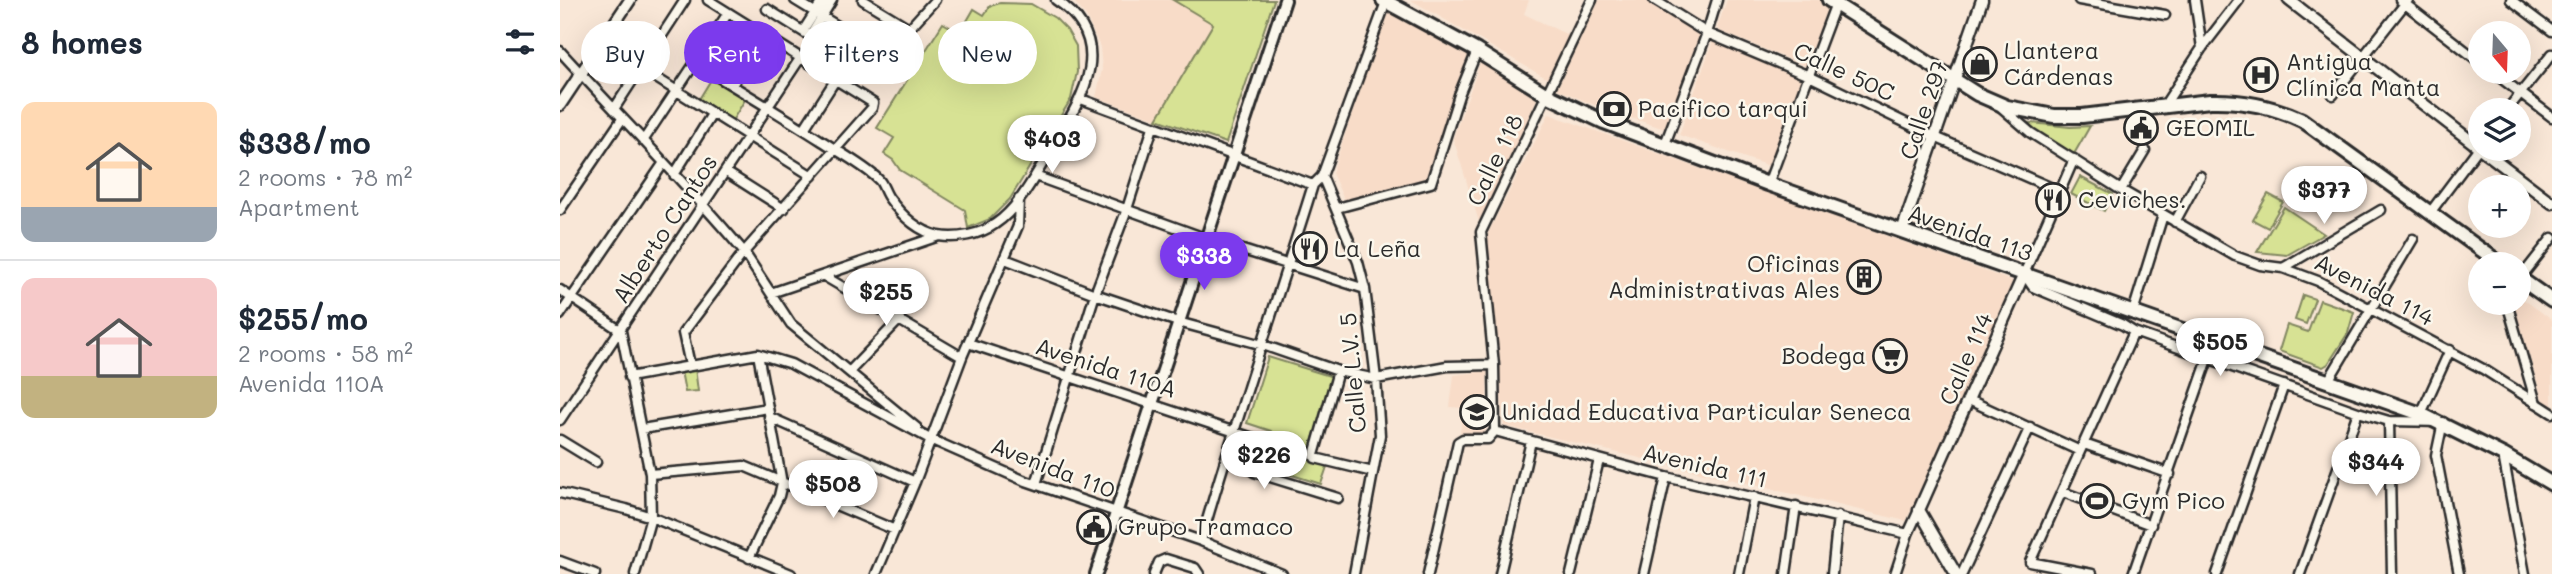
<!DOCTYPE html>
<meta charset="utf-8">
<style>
body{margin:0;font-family:Mali,sans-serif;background:#f2f2f3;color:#1f2937;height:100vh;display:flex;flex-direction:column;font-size:26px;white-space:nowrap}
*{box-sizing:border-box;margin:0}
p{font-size:23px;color:#747a83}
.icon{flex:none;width:38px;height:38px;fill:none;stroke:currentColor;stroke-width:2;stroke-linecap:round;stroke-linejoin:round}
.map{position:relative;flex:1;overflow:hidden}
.details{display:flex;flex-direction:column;background:#fff;width:560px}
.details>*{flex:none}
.guide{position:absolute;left:21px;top:21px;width:665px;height:63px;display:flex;gap:14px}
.needle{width:46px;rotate:161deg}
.buttons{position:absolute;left:1908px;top:21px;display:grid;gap:14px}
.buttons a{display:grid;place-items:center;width:63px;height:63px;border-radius:50%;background:#fff;box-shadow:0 7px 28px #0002;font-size:35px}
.price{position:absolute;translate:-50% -60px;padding:0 16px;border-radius:24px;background:#fff;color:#222;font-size:23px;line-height:46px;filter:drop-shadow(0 2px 4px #0008)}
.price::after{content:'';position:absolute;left:50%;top:42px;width:21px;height:16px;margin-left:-10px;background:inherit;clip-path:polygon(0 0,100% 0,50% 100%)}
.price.selected{background:#7c3aed;color:#fff}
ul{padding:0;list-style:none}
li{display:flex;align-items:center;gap:21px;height:175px;padding:0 21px}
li+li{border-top:2px solid #e0e1e3}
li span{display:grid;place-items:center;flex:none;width:196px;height:140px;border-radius:14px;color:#555}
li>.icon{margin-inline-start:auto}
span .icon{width:84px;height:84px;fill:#fffc;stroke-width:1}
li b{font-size:30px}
h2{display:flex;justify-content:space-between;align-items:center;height:84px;padding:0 21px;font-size:30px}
.chip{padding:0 24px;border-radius:32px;background:#fff;box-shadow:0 7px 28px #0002;font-size:24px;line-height:63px}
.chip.selected{background:#7c3aed;color:#fff}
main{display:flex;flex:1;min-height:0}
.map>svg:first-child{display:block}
</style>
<main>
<section class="details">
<h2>8 homes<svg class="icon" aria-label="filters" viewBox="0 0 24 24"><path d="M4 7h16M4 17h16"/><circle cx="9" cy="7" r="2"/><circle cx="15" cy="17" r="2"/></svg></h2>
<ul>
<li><span style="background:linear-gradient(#ffd9b3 75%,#9aa5b1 0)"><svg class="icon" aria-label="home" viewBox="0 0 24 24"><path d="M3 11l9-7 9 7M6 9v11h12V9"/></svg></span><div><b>$338/mo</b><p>2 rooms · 78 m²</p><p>Apartment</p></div></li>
<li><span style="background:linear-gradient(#f6c9c9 70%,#c2b280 0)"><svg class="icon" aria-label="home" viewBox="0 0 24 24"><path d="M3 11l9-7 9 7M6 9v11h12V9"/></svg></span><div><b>$255/mo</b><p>2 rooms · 58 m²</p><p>Avenida 110A</p></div></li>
</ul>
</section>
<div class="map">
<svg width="1992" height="574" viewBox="0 0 1992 574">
<rect width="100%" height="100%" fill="#f9e7d7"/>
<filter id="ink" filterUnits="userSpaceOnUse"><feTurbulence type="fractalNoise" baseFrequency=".0143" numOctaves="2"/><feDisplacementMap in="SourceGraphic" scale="14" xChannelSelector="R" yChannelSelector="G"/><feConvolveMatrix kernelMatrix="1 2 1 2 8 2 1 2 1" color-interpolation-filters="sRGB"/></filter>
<g filter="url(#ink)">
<!-- built -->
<path fill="#f8dcc8" d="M513 0H613L653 23 597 119 536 97 542 69 540 47 527 18Z
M851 0H969L964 14 1010 36 993 82Z
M1039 0H1089L1142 35 1108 130 1041 108 997 89Z
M1167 0H1261L1270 4 1248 67 1160 31 1157 28Z
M828 7 911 53 893 93 869 177 785 202 772 173Z
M1153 41 1244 79 1212 167 1119 135Z
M922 58 979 94 920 225 893 138Z
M989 114 1455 282 1403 402 1346 521 944 426 926 237Z
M1959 296 1992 320V407L1983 401 1955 309Z
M927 371V411L924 435 900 432 903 408 890 407 894 375Z"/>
<!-- green -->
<path fill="#d7e294" stroke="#818660" stroke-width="2" d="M613 0H714L666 143 597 119 653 24Z
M440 3 471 4 495 18 507 30 516 46 517 72 511 99 450 199 430 219 408 228 405 210 340 170 333 160 324 154 334 138 317 128 383 23 400 33 414 9 424 15 430 6Z
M152 78 186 98 172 121 138 101Z
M1461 122 1510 127 1530 126 1514 154Z
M1520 177 1553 194 1544 211 1511 194Z
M1708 194 1723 202 1708 228 1693 220Z
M1724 207 1764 234 1727 255 1697 252Z
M1743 295 1755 299 1746 324 1735 320Z
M1760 300 1794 312 1788 333 1768 364 1763 367 1719 351 1727 325 1748 332Z
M708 357 773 377 747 457 768 464 761 484 700 465 711 431 687 423Z
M135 368 138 391 125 392 121 371Z"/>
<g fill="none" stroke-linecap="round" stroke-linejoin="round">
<!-- minor casing -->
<g stroke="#2b2b2b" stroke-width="13">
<path id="minor" d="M148 0 313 103 312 108 184 252 231 324 357 428
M235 0 325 55
M303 0 349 28
M1094 0 1147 33 1249 76 1375 137 1499 191
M1519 0 1605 15
M1635 0 1642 48
M1840 0 1920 62
M1951 0 1992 31
M207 9 309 73 375 0
M243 31 263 0
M250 36 272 0
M0 51C61 118 126 183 184 252L123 333 130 365
M135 63C178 89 220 114 262 141 279 152 305 166 319 180 323 184 325 193 329 198 341 215 358 231 379 236 396 239 420 235 435 224 459 208 474 177 489 153 518 104 562 44 496 0
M82 69 252 176
M1933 72 1992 117
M172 85 204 35
M1773 95 1848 0
M521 99 753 185
M1604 106 1642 48 1679 0
M1441 107 1471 133 1561 190 1675 256 1700 265 1723 268 1758 281 1923 369 1992 413
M54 109 125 0
M1947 110 1992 54
M244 129 276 79
M83 141 168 13
M1105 144 1147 33 1157 0
M1514 159 1464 274 1473 287 1563 325 1574 332 1798 412 1829 421 1883 422 1876 455 1899 574
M166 172 224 209
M114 175 152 114
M475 176 645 238 805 289
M762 176 798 262 805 289 816 379 820 435 794 574
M1208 184 1276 3
M1561 190 1585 150
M777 208 871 183 899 95 917 51
M0 210 62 119
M1869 214 1920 146
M1615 222 1640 176
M445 259 535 294 618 322 703 345 778 371 816 379 887 366 934 365
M1723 268 1821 210
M264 276 402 357
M1958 281 1992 238
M0 290 61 331 90 474 91 517 75 574
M211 293 379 236
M1947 303 1976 403
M1573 312 1603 215
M0 315 103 164
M408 343 693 438 699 446 693 469 694 472 778 498
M290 371 340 319
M778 371 754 455 755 458 813 472
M69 377 198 354 231 364 370 439 463 480 641 541 722 574
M1768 381 1853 239
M1409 400 1520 451
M209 417 355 482
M1859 418 1890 350
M0 420 241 57
M1829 421 1832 574
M82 429 208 408
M935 431 934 365 921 232 1032 0
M935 431 1106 477 1348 534
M0 440 36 462
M1524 444 1610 474
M1943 455 1965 574
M90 474 184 466 335 530
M476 484 535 294 567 209 593 127
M1503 492 1591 525
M0 493 66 509 91 517 231 574
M641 541C675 421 716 304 753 185L762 176 826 2
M189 558 219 496 222 483 198 354
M0 561 35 574
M316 574 355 482 402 357 458 226 459 199
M594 574 599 562 606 559 635 568 639 574
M868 574 898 442 903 439H928L935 431
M940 574 971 441
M1011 574 1039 460
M1084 574 1106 477
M1179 574 1194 497
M1226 574 1236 506
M1272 574 1278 516
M1335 574 1348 534 1359 510
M1402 574 1470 427
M1532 574 1470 562 1574 332
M1573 574 1648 359
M1657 574 1724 385
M1740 574 1798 412"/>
</g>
<!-- tertiary casing -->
<g stroke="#2b2b2b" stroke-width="15">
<path id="tertiary" d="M1729 0 1920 148
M0 105 70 0
M1921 149 1992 203
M1342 231 1422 0
M1396 574 1359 510 1464 274"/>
</g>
<!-- secondary casing -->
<g stroke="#2b2b2b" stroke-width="16">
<path id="secondary" d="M536 574 725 0"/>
</g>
<!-- primary casing -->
<g stroke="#2b2b2b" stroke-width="18">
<path id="primary" d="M823 0 917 51 987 95 1044 122 1208 184 1861 414 1943 455 1992 484
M1269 0 1417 94 1447 107 1494 116H1522L1650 101C1683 100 1712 106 1742 120L1941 264
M1958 277 1992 301"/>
</g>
<!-- minor -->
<use href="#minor" stroke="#fbf7ec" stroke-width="8"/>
<!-- tertiary -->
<use href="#tertiary" stroke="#fbf7ec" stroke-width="10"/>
<!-- secondary -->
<use href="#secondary" stroke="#fbf7ec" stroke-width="10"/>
<!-- primary -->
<use href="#primary" stroke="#fbf7ec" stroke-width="12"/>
</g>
</g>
<!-- icons -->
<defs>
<g id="shop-ring" transform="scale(1.75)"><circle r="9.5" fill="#fbf7ec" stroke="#2b2b2b" stroke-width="1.5"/><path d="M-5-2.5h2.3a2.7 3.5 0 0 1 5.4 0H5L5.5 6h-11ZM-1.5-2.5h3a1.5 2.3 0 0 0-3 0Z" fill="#2b2b2b"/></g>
<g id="hospital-ring" transform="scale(1.75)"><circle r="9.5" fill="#fbf7ec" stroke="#2b2b2b" stroke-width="1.5"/><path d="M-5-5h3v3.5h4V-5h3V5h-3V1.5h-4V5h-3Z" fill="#2b2b2b"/></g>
<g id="bank-ring" transform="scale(1.75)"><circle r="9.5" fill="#fbf7ec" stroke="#2b2b2b" stroke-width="1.5"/><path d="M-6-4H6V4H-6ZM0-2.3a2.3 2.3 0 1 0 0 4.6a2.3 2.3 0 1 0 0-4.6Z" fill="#2b2b2b"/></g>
<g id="civic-ring" transform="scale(1.75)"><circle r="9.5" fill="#fbf7ec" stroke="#2b2b2b" stroke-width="1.5"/><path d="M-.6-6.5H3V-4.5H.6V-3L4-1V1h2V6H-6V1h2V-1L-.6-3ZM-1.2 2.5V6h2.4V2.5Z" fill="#2b2b2b"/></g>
<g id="restaurant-ring" transform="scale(1.75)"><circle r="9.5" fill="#fbf7ec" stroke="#2b2b2b" stroke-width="1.5"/><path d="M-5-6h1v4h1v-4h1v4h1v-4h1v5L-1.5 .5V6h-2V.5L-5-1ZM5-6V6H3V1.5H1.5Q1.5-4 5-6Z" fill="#2b2b2b"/></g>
<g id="building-ring" transform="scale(1.75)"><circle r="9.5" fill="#fbf7ec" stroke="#2b2b2b" stroke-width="1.5"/><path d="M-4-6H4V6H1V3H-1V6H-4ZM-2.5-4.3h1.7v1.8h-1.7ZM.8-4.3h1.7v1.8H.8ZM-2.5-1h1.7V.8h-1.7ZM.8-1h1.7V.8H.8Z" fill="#2b2b2b"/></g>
<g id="supermarket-ring" transform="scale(1.75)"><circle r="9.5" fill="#fbf7ec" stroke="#2b2b2b" stroke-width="1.5"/><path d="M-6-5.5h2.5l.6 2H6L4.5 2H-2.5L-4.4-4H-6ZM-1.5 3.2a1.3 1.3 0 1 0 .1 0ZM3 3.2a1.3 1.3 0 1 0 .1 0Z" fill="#2b2b2b"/></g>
<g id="school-ring" transform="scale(1.75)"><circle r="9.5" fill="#fbf7ec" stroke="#2b2b2b" stroke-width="1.5"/><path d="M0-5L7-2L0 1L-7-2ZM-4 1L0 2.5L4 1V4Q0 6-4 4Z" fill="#2b2b2b"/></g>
<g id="stadium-ring" transform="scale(1.75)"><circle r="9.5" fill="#fbf7ec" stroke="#2b2b2b" stroke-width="1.5"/><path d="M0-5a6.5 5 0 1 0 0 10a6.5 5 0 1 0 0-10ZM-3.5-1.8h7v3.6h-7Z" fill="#2b2b2b"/></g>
</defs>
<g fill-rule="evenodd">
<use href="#shop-ring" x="1420" y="64"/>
<use href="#hospital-ring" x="1701" y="75"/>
<use href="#bank-ring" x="1054" y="109"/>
<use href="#civic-ring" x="1581" y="128"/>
<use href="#restaurant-ring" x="1493" y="200"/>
<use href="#restaurant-ring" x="750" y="249"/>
<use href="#building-ring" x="1304" y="277"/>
<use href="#supermarket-ring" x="1330" y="356"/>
<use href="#school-ring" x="917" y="412"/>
<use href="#stadium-ring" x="1537" y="501"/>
<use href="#civic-ring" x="534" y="527"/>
</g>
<g text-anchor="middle" stroke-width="5" stroke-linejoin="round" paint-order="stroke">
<!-- poi labels -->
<g font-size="23" fill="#2b2b2b" stroke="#fbf7ec" text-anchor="start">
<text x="1444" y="59">Llantera<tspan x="1444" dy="26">Cárdenas</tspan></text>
<text x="1726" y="70">Antigua<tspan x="1726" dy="26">Clínica Manta</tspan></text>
<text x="1078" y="117">Pacifico tarqui</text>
<text x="1606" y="136">GEOMIL</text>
<text x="1518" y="208">Ceviches.</text>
<text x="774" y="257">La Leña</text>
<text x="1280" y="272" text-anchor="end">Oficinas<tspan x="1280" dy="26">Administrativas Ales</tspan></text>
<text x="1306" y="364" text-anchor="end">Bodega</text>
<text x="942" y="420">Unidad Educativa Particular Seneca</text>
<text x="1562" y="509">Gym Pico</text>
<text x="558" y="535">Grupo Tramaco</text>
</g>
<!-- street labels -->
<g font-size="23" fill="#2b2b2b" stroke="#fbf7ec">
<text transform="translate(1284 72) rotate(25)" y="8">Calle 50C</text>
<text transform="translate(1364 110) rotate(-71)" y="8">Calle 297</text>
<text transform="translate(935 160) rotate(-64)" y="8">Calle 118</text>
<text transform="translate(105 229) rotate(-57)" y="8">Alberto Cantos</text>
<text transform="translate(1410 233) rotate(19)" y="8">Avenida 113</text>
<text transform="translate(1814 290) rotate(27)" y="8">Avenida 114</text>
<text transform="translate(1406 359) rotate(-66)" y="8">Calle 114</text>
<text transform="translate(546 368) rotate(18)" y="8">Avenida 110A</text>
<text transform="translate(793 373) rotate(-95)" y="8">Calle L.V. 5</text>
<text transform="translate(1145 466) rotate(13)" y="8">Avenida 111</text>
<text transform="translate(493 468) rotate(21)" y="8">Avenida 110</text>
</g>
</g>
</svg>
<div class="buttons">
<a><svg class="needle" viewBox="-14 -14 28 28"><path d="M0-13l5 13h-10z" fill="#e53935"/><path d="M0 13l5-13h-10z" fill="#747a83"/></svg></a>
<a><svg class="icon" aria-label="layers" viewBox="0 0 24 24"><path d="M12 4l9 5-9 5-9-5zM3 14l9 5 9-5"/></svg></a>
<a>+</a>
<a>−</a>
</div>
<b class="price" style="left:492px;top:175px">$403</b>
<b class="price" style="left:1764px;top:226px">$377</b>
<b class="price selected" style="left:644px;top:292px">$338</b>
<b class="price" style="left:326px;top:328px">$255</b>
<b class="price" style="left:1660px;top:378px">$505</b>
<b class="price" style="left:704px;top:491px">$226</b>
<b class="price" style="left:1816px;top:498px">$344</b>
<b class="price" style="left:273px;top:520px">$508</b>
<div class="guide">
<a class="chip">Buy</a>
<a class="chip selected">Rent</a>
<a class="chip">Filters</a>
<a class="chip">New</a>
</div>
</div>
</main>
